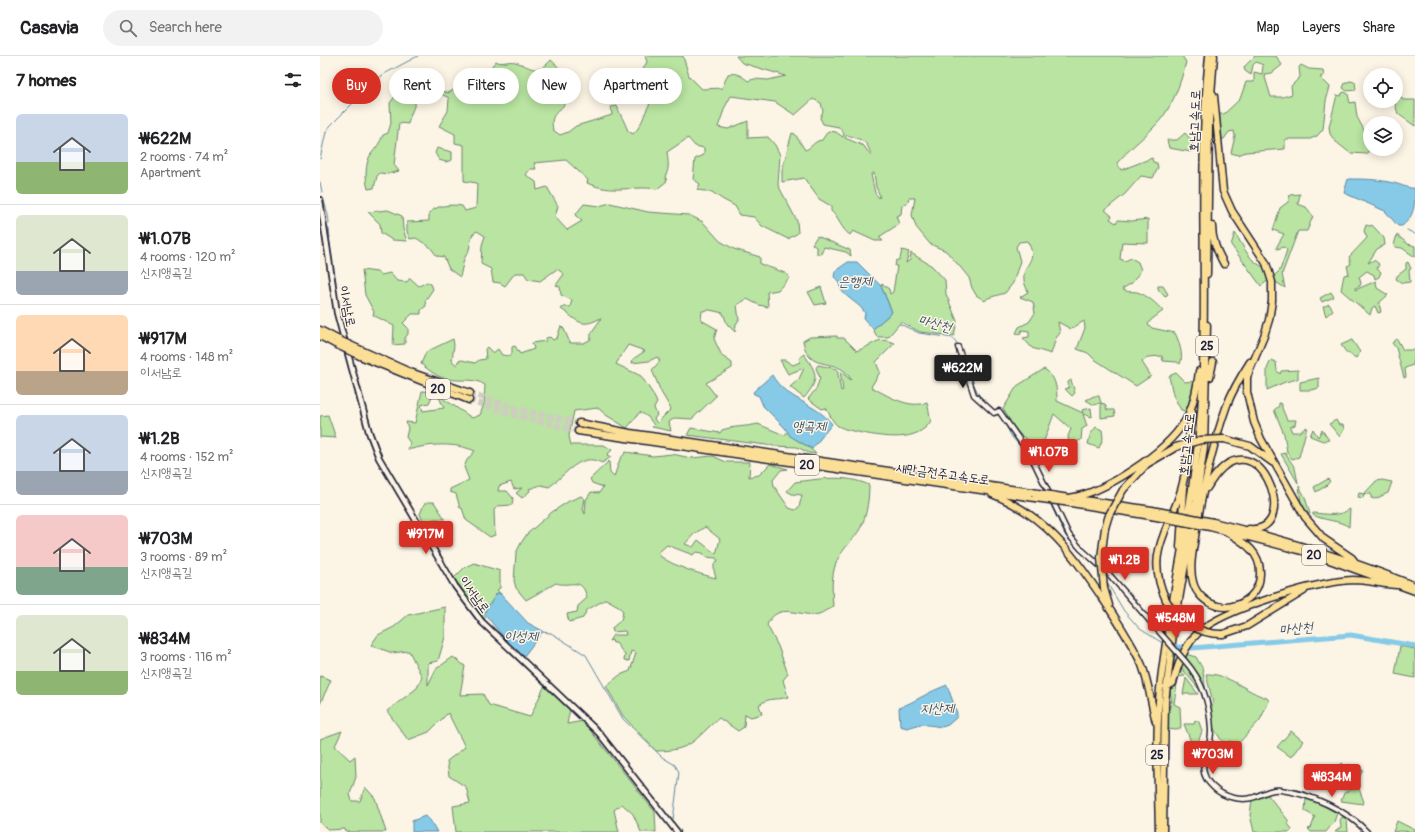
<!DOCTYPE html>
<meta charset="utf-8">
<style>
body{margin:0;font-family:Pangolin,"Poor Story",sans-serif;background:#f2f2f2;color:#202124;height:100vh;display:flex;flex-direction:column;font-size:15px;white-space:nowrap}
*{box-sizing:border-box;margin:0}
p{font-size:13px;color:#757577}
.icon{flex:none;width:22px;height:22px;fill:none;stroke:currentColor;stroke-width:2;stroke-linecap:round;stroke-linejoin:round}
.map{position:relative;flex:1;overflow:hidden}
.side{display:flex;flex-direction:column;background:#fff;width:320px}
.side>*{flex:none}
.top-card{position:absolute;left:12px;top:12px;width:380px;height:36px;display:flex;gap:8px}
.controls{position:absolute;left:1043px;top:12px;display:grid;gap:8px}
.controls a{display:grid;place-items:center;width:40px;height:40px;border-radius:50%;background:#fff;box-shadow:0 2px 10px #0003;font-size:20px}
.price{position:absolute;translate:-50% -34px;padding:0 9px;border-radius:4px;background:#d93025;color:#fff;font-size:13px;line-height:26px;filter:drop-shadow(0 1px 2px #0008)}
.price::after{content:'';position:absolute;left:50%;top:24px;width:12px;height:9px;margin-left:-6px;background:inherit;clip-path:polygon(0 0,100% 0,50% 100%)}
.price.active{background:#222;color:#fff}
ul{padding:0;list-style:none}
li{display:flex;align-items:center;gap:12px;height:100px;padding:0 16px}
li+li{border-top:1px solid #e0e0e0}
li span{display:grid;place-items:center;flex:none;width:112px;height:80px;border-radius:6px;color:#555}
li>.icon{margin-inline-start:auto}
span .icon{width:48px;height:48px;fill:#fffc;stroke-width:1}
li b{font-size:17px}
h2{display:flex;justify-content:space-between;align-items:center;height:48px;padding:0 16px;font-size:17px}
.pill{padding:0 14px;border-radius:18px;background:#fff;box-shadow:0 2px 10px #0003;font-size:14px;line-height:36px}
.pill.active{background:#d93025;color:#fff}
header{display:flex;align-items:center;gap:24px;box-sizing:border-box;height:56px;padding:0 20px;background:#fff;border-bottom:1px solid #e0e0e0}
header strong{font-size:19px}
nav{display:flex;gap:22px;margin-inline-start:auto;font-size:14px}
.search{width:280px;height:36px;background:#f2f2f2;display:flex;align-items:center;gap:10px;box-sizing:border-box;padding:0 14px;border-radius:22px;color:#757577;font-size:15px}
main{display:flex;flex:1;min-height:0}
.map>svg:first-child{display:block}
</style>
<header>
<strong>Casavia</strong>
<div class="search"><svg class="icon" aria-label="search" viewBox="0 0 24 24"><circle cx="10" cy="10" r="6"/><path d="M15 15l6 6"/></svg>Search here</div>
<nav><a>Map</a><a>Layers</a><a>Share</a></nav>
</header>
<main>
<section class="side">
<h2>7 homes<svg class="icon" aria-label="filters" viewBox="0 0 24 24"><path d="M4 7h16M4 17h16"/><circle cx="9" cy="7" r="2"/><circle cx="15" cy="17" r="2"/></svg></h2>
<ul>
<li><span style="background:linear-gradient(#c9d6e8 60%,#8fb573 0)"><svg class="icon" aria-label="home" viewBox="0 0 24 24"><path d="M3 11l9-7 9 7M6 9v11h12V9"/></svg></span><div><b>₩622M</b><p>2 rooms · 74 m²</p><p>Apartment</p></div></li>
<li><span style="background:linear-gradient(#dfe7d0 70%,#9aa5b1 0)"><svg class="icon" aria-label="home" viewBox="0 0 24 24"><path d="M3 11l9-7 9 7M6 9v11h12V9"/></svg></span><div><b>₩1.07B</b><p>4 rooms · 120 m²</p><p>신지앵곡길</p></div></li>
<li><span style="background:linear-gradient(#ffd9b3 70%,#b9a48a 0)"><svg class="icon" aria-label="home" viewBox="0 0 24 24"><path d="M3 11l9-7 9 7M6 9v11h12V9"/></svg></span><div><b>₩917M</b><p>4 rooms · 148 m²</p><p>이서남로</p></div></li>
<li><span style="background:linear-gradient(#c9d6e8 70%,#9aa5b1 0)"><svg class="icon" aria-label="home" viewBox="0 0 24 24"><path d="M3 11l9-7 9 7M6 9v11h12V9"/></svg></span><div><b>₩1.2B</b><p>4 rooms · 152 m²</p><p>신지앵곡길</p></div></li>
<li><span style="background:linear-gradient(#f6c9c9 65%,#7fa58c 0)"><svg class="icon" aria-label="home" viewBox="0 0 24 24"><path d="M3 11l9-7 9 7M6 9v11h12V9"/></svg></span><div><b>₩703M</b><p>3 rooms · 89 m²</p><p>신지앵곡길</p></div></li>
<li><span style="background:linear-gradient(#dfe7d0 70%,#8fb573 0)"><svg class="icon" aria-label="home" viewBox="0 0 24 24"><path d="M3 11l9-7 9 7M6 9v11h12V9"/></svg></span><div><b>₩834M</b><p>3 rooms · 116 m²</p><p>신지앵곡길</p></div></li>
</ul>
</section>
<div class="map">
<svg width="1095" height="776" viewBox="0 0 1095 776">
<rect width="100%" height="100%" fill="#fcf5e5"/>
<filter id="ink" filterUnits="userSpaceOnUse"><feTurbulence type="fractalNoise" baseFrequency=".025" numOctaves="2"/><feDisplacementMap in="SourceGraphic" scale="8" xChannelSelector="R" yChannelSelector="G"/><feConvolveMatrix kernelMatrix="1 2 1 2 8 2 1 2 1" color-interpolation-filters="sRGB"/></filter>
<g filter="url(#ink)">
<!-- green -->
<path fill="#b9e4a1" stroke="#6e836e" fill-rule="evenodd" d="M325 0H363L369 20 382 33 402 32 408 18C416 16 422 20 428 25L434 23 448 24 466 20 422 7 416 0H862L866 6C860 30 851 55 833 72 821 84 808 94 797 107L801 114 832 102 833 106 837 107 838 112 833 122 821 120 805 138 785 154 792 160 790 163 796 167 798 164 812 165 828 163V187L802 186 800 203 805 205 811 202 818 206 821 214 812 227 802 233C807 237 812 235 817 236 827 239 837 248 843 255L831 264 828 268 832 272 855 277C859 284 864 301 860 308L857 306 843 305 842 300 828 301 822 306 831 320 816 330 774 303 768 297 757 293 765 272 764 265 751 273 738 266 740 277 736 282 731 298 712 292 703 282 709 281V275L702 274 700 278 696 277 699 271 709 266 715 257 713 246 700 241 708 236C707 232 704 228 704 224 702 207 720 205 707 185L699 186 696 191 700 205 693 227 685 237 668 242 665 245 656 239 652 232 649 222 641 212 626 195 610 188 596 171 592 159 595 142H589L587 148 582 149 581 158 576 160 579 168 559 181 563 185H555L533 175 530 179C521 173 519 162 511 155V150L499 143 484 122 462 126V114L472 77 475 78 485 94C492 92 493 85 502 84L508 75 516 76 523 81 524 78 519 71 503 68 500 62 503 55 501 47 493 43 475 59 455 46 411 40 405 51 398 71 408 73 428 65V82L448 81 455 89 460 99 458 129 477 165 478 177 468 183 442 170 434 161 420 159 415 150 402 143 392 136 377 134 380 128 373 123 375 103 384 99V92L375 90 368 82 347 96C348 104 350 114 345 120L347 125 337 133C310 129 294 139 267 127L268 124 246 104 214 107 216 113H210L206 119 216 126 217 134 227 131 238 150 235 161 247 174 262 165 255 159 264 148 279 150 290 147 328 156 369 159 383 166 400 185 414 193 440 201V208C447 211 467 216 470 221L458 234 447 236 448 251 439 249 427 243 417 249 419 264 416 268 415 276 407 268 403 257 390 254 382 255 381 264 397 273 394 283 402 300 412 307V312L386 327 396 340 372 363 355 362 349 366 351 375 332 371 334 369 328 361 320 356 307 372 286 359 278 352 254 355 249 380 251 389H284L292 394 287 399 291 401 282 407C260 395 245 420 229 431L221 429 209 433 210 435 202 442 196 437 202 432 194 433 191 426 179 430 178 435H187L193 442 192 449 178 450 174 454 175 479 170 481 146 464 142 452H140L136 438 130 436V433L149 424 144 411 147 404 155 395C134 386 109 388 88 394L90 387 86 381 88 372 86 366 95 367 102 335 114 336 109 347 101 349 103 355 124 352 118 339 152 362 160 359 164 348 165 329C153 321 143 326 129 323 118 322 110 315 101 308L106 296 133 283 134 289 132 305 137 309 138 305 142 304 155 307 159 304 166 303 165 293 167 291 173 297 178 293 182 299 190 300 192 297V291L195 290 200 298 214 293 212 287 226 285V282L230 281 233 284 237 282 241 270 244 273 250 287H264L271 283C269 276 278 269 281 262 260 273 259 265 241 253L243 251H250L252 244 241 239 240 231 236 229 244 218 237 213 220 225 208 223 204 217H195L185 230 180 227 173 226 171 213 161 208 162 189 165 180 157 175 152 179 149 194 144 203 140 221 129 213 124 201 117 200 110 191 96 182 90 183 87 176V166L109 165V157C117 149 131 148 142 150L145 155 156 152 157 127 144 125V89L135 87V78L119 70 128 55 129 42 121 38 122 35 128 37 137 32 149 19 166 17 176 5C181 9 188 4 195 6 211 10 216 21 231 4 243 14 253 30 246 45 241 57 229 55 233 74L240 79 248 76 256 70 292 59 291 51 297 50C300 59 305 66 308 75L313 78C325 67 323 54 335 41L334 21 323 13 327 6ZM527 79C541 84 548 84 551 100L544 90 525 82ZM554 117 556 131 560 140 559 142 555 137 551 118ZM308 289 325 295 313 303 312 307 329 305 337 301 340 305 332 314 341 336 351 353 337 367 334 363 337 359 334 352 337 347 333 338 321 320 296 308Z
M935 0H956L962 9 952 17 944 18 951 41H963L972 38 971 30 980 21 979 11 981 9 989 13 1003 14 1004 20 1000 21 1010 31 1006 45 1003 73 997 80 990 83H965V93L926 96 918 99 911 97 915 80 914 75 909 76 904 83 897 84V58H904L920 43 926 26H934V16L942 18 943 9 936 6 933 9 931 19 925 15 924 11Z
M93 25 99 27C100 43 91 53 88 68L79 67 74 109 79 115 68 118 60 117 57 120 54 132 48 133C45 123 45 107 51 98 56 92 60 87 63 79L68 77 71 67 70 47 86 26Z
M1030 25 1035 26 1036 34 1027 35 1023 32 1025 27Z
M1025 36 1028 38 1030 47 1035 46 1037 61 1044 74 1045 87 1049 93 1047 98 1030 97 1015 85 1010 78 1009 71 1017 39 1021 40 1022 37Z
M1076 41H1081L1083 44H1095V70L1078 58 1074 45H1076Z
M865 77 873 86 871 96 849 92 847 84H857Z
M117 92 132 96V104L126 106 119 104 115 97Z
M980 138 978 148 986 151 993 160 987 175H978L962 218 965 232 954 225 953 221 960 214 967 194 964 191 957 193V190L964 178 953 174 960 152 968 146 970 139Z
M68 154 82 160 83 173 87 185 72 184 61 177 60 168 48 156Z
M1046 169 1050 170 1052 169 1064 182 1065 189 1057 193 1048 207 1054 204 1059 208 1057 213 1061 216 1059 221 1055 223 1054 219 1047 215 1039 221 1041 227 1040 230 1035 232V234L1056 225 1057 232 1068 239 1059 247 1061 256 1058 257 1055 250 1052 252 1050 259 1021 234 1024 219 1029 218 1027 210 1031 208 1029 201 1047 182 1044 175Z
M915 177C924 191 930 208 947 212L950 223 941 230 911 189Z
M1077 179 1088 188 1095 190V201L1082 192 1075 191 1074 189Z
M497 180 530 194 531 200 526 196 504 191 501 198H497V192L492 188Z
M582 194 589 196 586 207 590 204 591 197 612 210 625 224 626 238 637 265 634 280 600 276 581 266 568 281H557L553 273 572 256 561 230 562 228 569 233 570 238 573 236 577 210H575L576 205 580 203Z
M1088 206 1091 213 1089 214 1090 226 1082 227 1076 223 1077 220 1086 213V207Z
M42 214 57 216 61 219 70 217 77 225 87 226 90 222 99 230 107 226 111 228 113 233 105 245 106 250 101 254V258H92L83 267 88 272V278L85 282V288L73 289 74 270 53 259 54 256 45 239Z
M838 230H843L848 238 845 241 838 233Z
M501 231 506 247 495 249 488 236Z
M1011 236 1014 241 1002 246 1000 242Z
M1009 248 1013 254 1006 260 1003 251Z
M517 280V282H524L537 295C540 293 543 293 546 291 560 284 559 282 575 287L556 306 560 316 551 331C567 339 589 354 607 346L611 365C597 387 564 381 542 377 534 375 525 374 518 370 513 367 509 357 506 352L502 353 488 343 496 333 500 322 496 312 498 309 517 313 521 335 523 334 520 315 531 324C521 302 496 314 487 297 485 294 484 289 483 285L490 281Z
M1077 283 1083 294H1095L1093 309 1085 312 1086 321 1084 322 1076 292 1072 287Z
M1032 284 1040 296 1036 302 1026 296 1021 289Z
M484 298C496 316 501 322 484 342L470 331 479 323 484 312 468 318 460 304H465L473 309 480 306 479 302Z
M951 304 956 306 957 315 960 318 961 315 978 314V323L965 326 947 334V313Z
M724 313C736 320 737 332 737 345L763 357 762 354 771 352 772 361 763 358 767 370 762 373 761 384 749 389 748 380 751 373 734 358 724 385C700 389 694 370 683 353L697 330Z
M856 317 865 326 875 325V337L865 355 861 354 853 339 849 320Z
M999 322V332L991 334H980V326Z
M751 324 755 337 752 340 745 333 749 332 748 326Z
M774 340H779L781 347 785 348 787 354H794L795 360 781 362V347L774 349 766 344Z
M959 347 962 348V352L967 364H976L975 369 970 371 972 376H979L987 371 979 401 972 403 967 396 964 378 954 354 959 350Z
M8 359 16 382 0 381V360Z
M1016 364 1019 369H1023L1024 373 1020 381 1009 368Z
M438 368 464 379 468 376C473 384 489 389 496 398L489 397 477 391 454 390 367 379 371 372 400 377 402 374C414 370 425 371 438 368Z
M776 371 782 374 783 382 779 392 768 388 770 379Z
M993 373 998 381 1002 374 1009 384 1003 385 990 380Z
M306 396 333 400 352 398 371 402 393 400 406 406H430L429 421 439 419 450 408 468 413 461 414 453 424 454 430 469 452 475 454 479 451 482 439 472 438 467 435 475 426C501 423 524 418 549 429 549 445 546 467 536 479 529 488 521 495 516 507 511 520 512 536 513 550 509 552 503 557 499 558 481 562 458 544 447 569L458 590 468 618 463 624 468 641C455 645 451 640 439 649L442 658 431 661 425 658 424 671 418 675 399 662C374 683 373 695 336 695L303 660 286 630 300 619 310 615 316 597 311 595 309 605 304 604 305 599 296 587H293L292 584 289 585 293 579H306L305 575 293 576 292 572 301 564 303 556 300 551 286 543 267 554 263 562 249 566 247 558 257 556 258 550 267 542C262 519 250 532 236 527L206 544 196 532 194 525 196 497 201 487 207 478 232 456 249 445 261 440 265 443 263 453 265 458 266 444 271 436 279 437 283 431 272 427 270 423 289 405 290 417 294 421 300 403ZM385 471 400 483 396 498 378 484 373 491 365 488 374 478ZM347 489 373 499 376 496 383 497 385 501 396 502 398 505 394 507V515L396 522C379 518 353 510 340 500L339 496Z
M965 397 975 412 978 427 961 398Z
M1008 423 1010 425 1006 430 996 436 994 431Z
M1062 424 1072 426 1068 437 1055 443 1051 442V438H1044L1043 442 1038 441 1039 437 1044 438 1056 425Z
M979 430 985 441 990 458H987L981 448Z
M108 446H114L125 463H113L109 468 110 474 108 477 100 458 104 448Z
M1030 453 1029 471C1020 464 1004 465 993 459V457C1007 458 1018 461 1030 453Z
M154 507 180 515V532L177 534 181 538 177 537 165 557 167 560 163 564 134 522 145 511Z
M125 551V581L118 605 108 607V629L116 613 133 601 145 610 140 639 163 638 169 649 210 661 225 629 250 653 247 668 263 665 335 756 336 776H321L313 758 302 748 294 754 299 776H136L133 750 150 747 146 731 129 720 127 705 145 691 128 657 109 676 88 684 67 655 97 632 102 621 89 595 72 597 51 589 58 579 74 571 88 559Z
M1080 590 1095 593V622L1075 618Z
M855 597 859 601 858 610 865 620 858 621 854 648 860 651 861 672 856 674 847 673 848 655 852 646 850 635Z
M862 597 876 601 884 615 883 616 888 648 881 622Z
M863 606 874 620 882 637 860 610Z
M886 618C908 617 926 636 947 642L949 645 940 664 918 688 909 685 906 691 894 673 890 658 893 647Z
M0 620 11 624 0 648Z
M866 622 878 638H863Z
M875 664 879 666 882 675 875 696 864 668H874Z
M22 675 15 690 30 704 35 700 36 721 30 738 32 745H40L45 731 55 742 66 776H26L25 773 9 774 0 767V683Z
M971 675 983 685 971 701 957 691Z
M1023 707 1022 709 1003 721 1013 735 994 712 1002 720Z
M1027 709H1030L1035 714H1043L1036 728 1024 734 1025 717 1029 716Z
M1038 730 1044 746 1043 748 1021 745 1024 737Z
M947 738 968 764V768L972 773 970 776H934L930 759 932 744Z
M986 743 1003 749 1017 757 1014 766 1006 776H991L988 773 991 772 995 761 985 755Z
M1022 761 1027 763 1028 776H1015L1021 771 1020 764Z
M1077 765 1095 774V776L1080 775 1073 776Z"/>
<!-- water -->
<path fill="#86cae7" stroke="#5e87a2" d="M1028 123C1043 123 1058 123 1073 127 1081 128 1087 133 1095 132 1095 148 1095 160 1082 170H1078L1065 155 1024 137Z
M528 206H537L561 230 572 256 553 273 544 263 545 257C540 248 529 244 522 235 519 230 519 224 514 221L515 215Z
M452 319C466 344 496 347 512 368L492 393 470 380 465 372 443 350 439 340 434 338 433 336Z
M177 537 181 538 208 567 223 575 204 600H202L190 589 164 557Z
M627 629 637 657V661L628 669 622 671 601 668 587 672 580 670 579 652C596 645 610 635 627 629Z
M105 760 110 764 117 776H92V765Z"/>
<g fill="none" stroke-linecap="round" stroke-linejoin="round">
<!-- stream -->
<path stroke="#5e87a2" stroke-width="1" d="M0 103 6 76 10 70 52 28 64 18 98 0
M0 126 2 136
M3 141C5 150 9 158 9 168
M9 173 10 182
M1087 174 1095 178
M10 187V191
M12 205 16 226
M580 268 599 277 633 282 639 290
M641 294 646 308
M650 321 660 341
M676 357 682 363 692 381 705 396 715 414
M718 421 725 435
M730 447 745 479 758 493
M770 505 780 514
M786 525 804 555 820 573 841 586
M222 576 231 577 266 599 303 663 342 701 355 709 359 716 353 764"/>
<!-- river -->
<path stroke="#86cae7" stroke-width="5" d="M858 591 872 592 1031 579 1095 590"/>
<!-- motorway-tunnel -->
<path stroke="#d0cbc3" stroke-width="6" stroke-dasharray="6 3" stroke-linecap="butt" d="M150 337 201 354 259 367
M149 344 198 360 258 375"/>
<!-- tertiary casing -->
<g stroke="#22223b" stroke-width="7">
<path id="tertiary" d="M638 291 654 339 674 357 679 355 711 400 749 479 761 493 788 517 835 571
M865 605C882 624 890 649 891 674 892 697 872 711 893 731 903 741 921 746 935 741 944 737 951 733 961 734 990 738 1027 754 1047 776"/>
</g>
<!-- secondary casing -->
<g stroke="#22223b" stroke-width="8">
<path id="secondary" d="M0 144 17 257 49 376 59 402 135 530 162 566 279 677 357 776"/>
</g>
<!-- motorway casing -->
<g stroke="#22223b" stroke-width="9">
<path id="motorway" d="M892 37 894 40 903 135 912 155 946 207 952 226V245L949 264 944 280 927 321V336L934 366 941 383 985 461 1004 483 1032 502 1036 507
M892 170C892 184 897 195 904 208
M887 218 889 65 894 0
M0 274 15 282
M0 280 15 288
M41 294 90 316 150 337
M40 300 149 344
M890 321 893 306
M259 367 310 377 712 436
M258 375 715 442
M904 383 930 390 952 406
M887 432C935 348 986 478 929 473
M803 434 827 408 856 391
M672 438C727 460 753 499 785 546 798 566 812 587 822 609 829 628 831 647 836 666
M749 442C785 437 846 396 865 365 874 350 877 332 879 315
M757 443 832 454
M751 447 831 460
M893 466C962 483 1030 503 1095 530
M890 471 990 497 1095 535
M904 474C921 485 941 494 940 518 940 526 937 534 931 540 923 548 910 553 898 550 886 547 876 538 873 526 869 511 873 495 875 481 882 436 892 391 907 349 913 333 921 320 930 306
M860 491 864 432
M781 502 785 472
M784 532 789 549
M846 544C824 497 849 475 861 434 869 408 868 382 872 355
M903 578 927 570 984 535
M846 631 853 627C858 608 864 590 879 576 904 553 998 525 1033 524 1049 524 1064 529 1081 529
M839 776C838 725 835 674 841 623 852 534 874 446 881 356 889 238 877 118 889 0
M843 776 845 646 853 578 876 446 884 391 887 269"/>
</g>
<!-- tertiary -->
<use href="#tertiary" stroke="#fcf5e5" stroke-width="4"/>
<!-- secondary -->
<use href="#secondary" stroke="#fcf5e5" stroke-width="4.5"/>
<!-- motorway -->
<use href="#motorway" stroke="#fbdf96" stroke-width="6"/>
<!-- tertiary-bridge casing -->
<g stroke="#22223b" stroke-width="7" stroke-linecap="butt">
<path id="tertiary-bridge" d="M835 571 865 605"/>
</g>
<!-- motorway-bridge casing -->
<g stroke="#22223b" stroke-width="9" stroke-linecap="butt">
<path id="motorway-bridge" d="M15 282 41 294
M15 288 40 300
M856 391 881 384 904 383
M712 436 749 442
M715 442 751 447
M832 454 893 466
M831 460 890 471
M785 472 789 459 803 434
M781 502 784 532
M846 544C858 564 879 579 903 578"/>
</g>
<!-- tertiary-bridge -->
<use href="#tertiary-bridge" stroke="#fcf5e5" stroke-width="4"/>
<!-- motorway-bridge -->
<use href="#motorway-bridge" stroke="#fbdf96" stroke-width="6"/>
</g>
</g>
<g text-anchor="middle" stroke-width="3" stroke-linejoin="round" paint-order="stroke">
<!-- shield labels -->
<g fill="#fcf5e5" stroke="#63616e" stroke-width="1">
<rect x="876" y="280" width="22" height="20" rx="3"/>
<rect x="106" y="323" width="24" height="20" rx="3"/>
<rect x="475" y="399" width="24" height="20" rx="3"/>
<rect x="982" y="489" width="24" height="20" rx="3"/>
<rect x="826" y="689" width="22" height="20" rx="3"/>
</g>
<g font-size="12" font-weight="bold" fill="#22223b">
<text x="887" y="294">25</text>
<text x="118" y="337">20</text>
<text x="487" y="413">20</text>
<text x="994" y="503">20</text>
<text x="837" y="703">25</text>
</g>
<!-- street labels -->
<g font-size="13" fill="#22223b" stroke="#fcf5e5">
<text transform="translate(874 65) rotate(-88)" y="5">호남고속도로</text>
<text transform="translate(28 250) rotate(79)" y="5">이서남로</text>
<text transform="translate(866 388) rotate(-84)" y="5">호남고속도로</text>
<text transform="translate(623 417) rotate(8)" y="5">새만금전주고속도로</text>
<text transform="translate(155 538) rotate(54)" y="5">이서남로</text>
</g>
<!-- water labels -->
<g font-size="14" font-style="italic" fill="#40546f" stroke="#fcf5e5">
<text x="535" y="230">은행제</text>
<text transform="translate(615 267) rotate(15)" y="5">마산천</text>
<text x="489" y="375">앵곡제</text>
<text transform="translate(976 572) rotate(-5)" y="5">마산천</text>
<text x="201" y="585">이성제</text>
<text x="617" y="657">지산제</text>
</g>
</g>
</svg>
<div class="controls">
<a><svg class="icon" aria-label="locate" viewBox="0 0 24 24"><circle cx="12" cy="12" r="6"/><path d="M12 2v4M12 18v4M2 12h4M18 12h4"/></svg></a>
<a><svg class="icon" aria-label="layers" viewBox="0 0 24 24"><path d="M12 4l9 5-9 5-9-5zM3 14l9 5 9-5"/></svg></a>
</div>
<b class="price active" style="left:643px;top:333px">₩622M</b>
<b class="price" style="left:729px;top:417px">₩1.07B</b>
<b class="price" style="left:106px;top:499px">₩917M</b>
<b class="price" style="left:805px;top:525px">₩1.2B</b>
<b class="price" style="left:856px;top:583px">₩548M</b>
<b class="price" style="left:893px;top:719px">₩703M</b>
<b class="price" style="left:1012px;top:742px">₩834M</b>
<div class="top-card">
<a class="pill active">Buy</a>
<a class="pill">Rent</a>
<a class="pill">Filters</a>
<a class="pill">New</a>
<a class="pill">Apartment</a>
</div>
</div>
</main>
